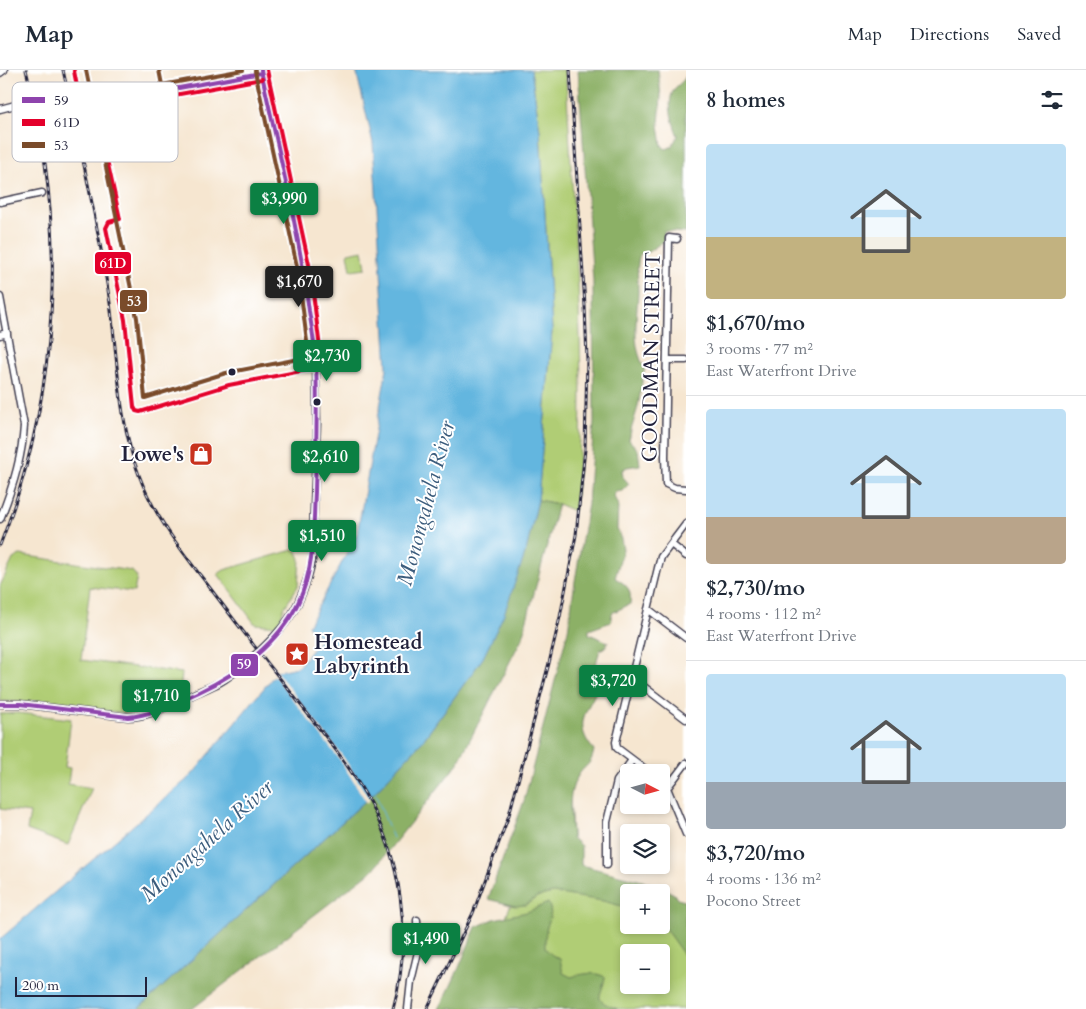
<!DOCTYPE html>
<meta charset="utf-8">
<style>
body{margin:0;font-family:Cardo,serif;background:#f2f2f3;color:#1f2937;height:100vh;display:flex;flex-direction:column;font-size:19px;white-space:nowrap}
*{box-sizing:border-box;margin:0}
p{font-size:16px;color:#747a83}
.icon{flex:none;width:28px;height:28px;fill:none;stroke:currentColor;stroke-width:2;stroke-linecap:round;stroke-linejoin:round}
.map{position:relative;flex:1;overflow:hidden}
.details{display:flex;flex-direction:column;background:#fff;width:400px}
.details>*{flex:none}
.needle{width:32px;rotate:96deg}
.buttons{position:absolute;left:620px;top:694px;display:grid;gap:10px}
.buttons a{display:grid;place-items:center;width:50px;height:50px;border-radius:5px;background:#fff;box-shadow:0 2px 8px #0003;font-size:25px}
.scale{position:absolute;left:15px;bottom:12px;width:132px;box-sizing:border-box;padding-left:5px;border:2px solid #22223b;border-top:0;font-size:14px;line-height:18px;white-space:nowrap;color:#22223b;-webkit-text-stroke:4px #fff;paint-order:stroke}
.price{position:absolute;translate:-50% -42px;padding:0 11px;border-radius:5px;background:#0b8043;color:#fff;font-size:16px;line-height:32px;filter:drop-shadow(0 1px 2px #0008)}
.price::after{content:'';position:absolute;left:50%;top:30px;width:15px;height:11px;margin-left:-8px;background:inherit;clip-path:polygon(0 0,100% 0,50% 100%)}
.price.on{background:#222;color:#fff}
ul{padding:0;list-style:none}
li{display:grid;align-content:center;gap:10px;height:265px;padding:0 20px}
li+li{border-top:1px solid #e0e1e3}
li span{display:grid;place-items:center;height:155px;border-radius:5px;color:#555}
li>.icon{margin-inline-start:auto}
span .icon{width:90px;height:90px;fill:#fffc;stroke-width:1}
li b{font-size:21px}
h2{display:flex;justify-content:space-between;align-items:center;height:60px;padding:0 20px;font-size:21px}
header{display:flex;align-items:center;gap:30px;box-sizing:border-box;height:70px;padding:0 25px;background:#fff;border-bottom:1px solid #e0e1e3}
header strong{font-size:24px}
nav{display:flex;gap:28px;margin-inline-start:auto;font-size:18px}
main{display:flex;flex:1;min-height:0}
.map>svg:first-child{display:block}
</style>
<header>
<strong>Map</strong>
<nav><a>Map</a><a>Directions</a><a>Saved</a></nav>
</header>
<main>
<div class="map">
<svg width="686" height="939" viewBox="0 0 686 939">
<rect width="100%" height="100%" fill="#fff"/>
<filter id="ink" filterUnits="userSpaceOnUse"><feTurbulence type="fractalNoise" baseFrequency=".02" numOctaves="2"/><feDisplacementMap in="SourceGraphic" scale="10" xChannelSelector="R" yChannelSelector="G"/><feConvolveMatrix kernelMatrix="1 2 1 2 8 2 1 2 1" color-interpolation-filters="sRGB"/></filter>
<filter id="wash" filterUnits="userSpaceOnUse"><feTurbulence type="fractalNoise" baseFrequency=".0096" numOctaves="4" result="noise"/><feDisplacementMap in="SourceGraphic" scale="20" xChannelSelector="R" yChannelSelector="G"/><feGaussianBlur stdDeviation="1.12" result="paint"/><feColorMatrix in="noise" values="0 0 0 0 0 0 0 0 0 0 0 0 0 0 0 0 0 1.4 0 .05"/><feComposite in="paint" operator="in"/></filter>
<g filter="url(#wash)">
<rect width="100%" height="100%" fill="#f6e6d0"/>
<!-- green -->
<path fill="#b0cd74" stroke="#697858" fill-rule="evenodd" d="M531 0H565L566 8C570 77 574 145 578 213 581 289 584 365 574 441L558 434 538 430 552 261 540 61Z
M363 180 366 198 351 200 348 183Z
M296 479 300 489 298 516 283 540 279 556 255 554 218 504 224 500Z
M20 485 132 501 137 507 134 522 90 517 81 590 182 603 181 613 184 622 182 627 146 642 129 644 43 633 0 631V516L13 489Z
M18 643 71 649 65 697 70 698 68 714 92 718 68 775 27 760 30 743 0 739V644Z
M570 727 574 798 629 822V855H661V840L686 859V939H470L526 795ZM629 882H661V915H629Z"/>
<!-- forest -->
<path fill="#8cb066" stroke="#576950" d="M578 0H658L661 26 659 55 662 76 666 79 671 77 678 66C673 53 665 32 675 18 679 14 683 12 686 6V163L664 161V171L648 182 640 184C636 195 638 210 638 222 637 247 631 276 645 298 642 309 641 320 639 331 637 344 631 356 629 370L638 380 640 395 627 397 622 400 623 407 629 414 622 421 615 422 614 427 618 435 617 459 621 469 623 479 615 508C627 515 632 519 630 534L612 543 611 552 589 560V564L608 572 605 577 600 580C598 586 596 593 595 600 595 607 599 610 597 619 595 625 591 631 588 637 579 654 582 666 594 680 591 697 585 694 578 706 566 725 571 747 572 768L581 776V795L657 815 674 824 677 829 685 831 686 888 661 853V822H629V838L603 831 553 823 537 827 526 835 515 836 488 829 524 731 568 560 575 511 588 434 594 352 593 211Z
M538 430 558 434 522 568 458 693 373 800 192 939H138L375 722 421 673 483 588 526 481Z
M548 833C553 843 550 847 547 857 545 864 545 871 545 878L552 885 560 889 563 903 571 907C582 904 594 901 605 907 602 928 590 929 618 939H439C454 912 464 885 476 857L494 849 527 842Z"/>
<!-- water -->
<path fill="#63b6df" stroke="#426c8d" d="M356 0H531L540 61 552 261 538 430 526 481 504 544 483 588 421 673 375 722 138 939H0V869L191 706 278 601 298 597 321 568 308 556 357 464 387 298 373 73Z"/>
<!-- pier -->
<path fill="#f6e6d0" d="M276 601 344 688 370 730 367 733 340 690 273 604Z"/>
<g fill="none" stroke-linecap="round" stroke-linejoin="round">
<!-- stream -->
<path stroke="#63b6df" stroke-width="1" d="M375 723 393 768"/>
</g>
</g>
<g filter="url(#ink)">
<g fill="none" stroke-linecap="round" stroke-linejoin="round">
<!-- minor casing -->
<g stroke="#423f51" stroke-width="9">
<path id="minor" d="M0 3 4 0
M0 39 23 33
M0 132 42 123
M677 169 669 168 665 387 666 414 675 418 686 419
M0 227 24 356C22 388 12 420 0 449
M0 265 7 263
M668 290H686
M671 474 686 486
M648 539 686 568
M631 607 686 649
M0 634H20L128 647C149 647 167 636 186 628 197 622 209 618 220 612 233 605 243 595 254 586 288 556 302 535 312 491L317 354 316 292 304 200 261 0
M649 702 617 678 616 672 658 498 661 487 686 454
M661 713 667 718 686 764
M667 718 686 693
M607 795V752L617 711 632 690
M408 939 411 911 418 882 417 850"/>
</g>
<!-- minor -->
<use href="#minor" stroke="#fff" stroke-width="6"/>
<!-- rail casing -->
<g stroke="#22223b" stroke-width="3">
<path id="rail" d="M63 0C80 77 98 154 110 233 118 290 118 350 139 405 154 446 181 480 207 514 234 550 261 585 289 620 315 654 344 687 365 724 402 788 413 868 393 939
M0 475C60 323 68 157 26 0
M427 939 473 843 509 745 549 593 560 547 576 465 585 379 587 289 585 236 570 0"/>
</g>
<!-- rail -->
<use href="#rail" stroke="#fff" stroke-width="1" stroke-dasharray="4" stroke-linecap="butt"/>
<!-- bus-1 casing -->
<g stroke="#fff" stroke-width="8">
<path id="bus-1" d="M157 22 261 3
M0 634H20L128 647C154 645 176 632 199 622 238 604 279 572 298 533 315 498 313 460 315 422 316 379 318 336 316 293 315 276 312 258 309 241 299 160 278 80 261 0"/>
</g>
<!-- bus-2 casing -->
<g stroke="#fff" stroke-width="8">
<path id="bus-2" d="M74 1 87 68 89 71 105 81 120 149 109 152 106 158 125 250 134 337 136 341 140 342 229 315 317 298 322 294 310 199 267 0
M158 28 262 9"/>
</g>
<!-- bus-3 casing -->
<g stroke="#fff" stroke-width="8">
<path id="bus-3" d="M86 0 137 248 145 328 226 303 309 287 298 201 255 1
M159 0 162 15 243 0"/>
</g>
<!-- bus-1 -->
<use href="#bus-1" stroke="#8e44ad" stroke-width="4"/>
<!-- bus-2 -->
<use href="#bus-2" stroke="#e4002b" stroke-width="4"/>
<!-- bus-3 -->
<use href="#bus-3" stroke="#7a4b2a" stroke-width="4"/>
</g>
</g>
<!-- icons -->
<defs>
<g id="shop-square" transform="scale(1.25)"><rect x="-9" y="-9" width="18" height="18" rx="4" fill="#c8321e" stroke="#fff"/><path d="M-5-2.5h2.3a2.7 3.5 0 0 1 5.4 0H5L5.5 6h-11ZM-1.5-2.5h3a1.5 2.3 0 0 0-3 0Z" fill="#fff"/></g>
<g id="sight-square" transform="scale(1.25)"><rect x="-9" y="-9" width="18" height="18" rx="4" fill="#c8321e" stroke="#fff"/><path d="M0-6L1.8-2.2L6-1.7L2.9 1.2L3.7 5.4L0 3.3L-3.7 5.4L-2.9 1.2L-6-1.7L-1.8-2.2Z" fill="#fff"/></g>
</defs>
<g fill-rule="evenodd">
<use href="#shop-square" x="201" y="384"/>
<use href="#sight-square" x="297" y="584"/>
</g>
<!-- markers -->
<g fill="#22223b" stroke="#fff" stroke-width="2">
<circle cx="232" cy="302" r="4.5"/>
<circle cx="317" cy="332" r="4.5"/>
</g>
<g text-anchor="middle" stroke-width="4" stroke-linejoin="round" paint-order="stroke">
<!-- street labels -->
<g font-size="21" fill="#22223b" stroke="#fff">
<text transform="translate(651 287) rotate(-89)" y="7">GOODMAN STREET</text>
</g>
<!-- poi labels -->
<g font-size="21" font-weight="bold" fill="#22223b" stroke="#fff" text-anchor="end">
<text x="184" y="391">Lowe's</text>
<text x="314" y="579" text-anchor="start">Homestead<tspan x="314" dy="24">Labyrinth</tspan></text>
</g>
<!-- water labels -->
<g font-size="22" font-style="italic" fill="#3c5d7d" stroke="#fff">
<text transform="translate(425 433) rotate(-75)" y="8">Monongahela River</text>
<text transform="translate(206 770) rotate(-42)" y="8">Monongahela River</text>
</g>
</g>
<!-- legend -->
<rect x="12" y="12" width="166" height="80" rx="8" fill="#fff" stroke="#bdbdc4" stroke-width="1"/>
<rect x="22" y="27" width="23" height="6" fill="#8e44ad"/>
<rect x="22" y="49" width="23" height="7" fill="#e4002b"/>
<rect x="22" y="72" width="23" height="6" fill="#7a4b2a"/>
<g font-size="14" fill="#22223b">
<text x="54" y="35">59</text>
<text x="54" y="57">61D</text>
<text x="54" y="80">53</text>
</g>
<g stroke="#fff" stroke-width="2">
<rect x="94" y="181" width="38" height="24" rx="5" fill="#e4002b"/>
<rect x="119" y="219" width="29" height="24" rx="5" fill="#7a4b2a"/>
<rect x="230" y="583" width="29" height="24" rx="5" fill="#8e44ad"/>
</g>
<g font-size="14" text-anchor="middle" font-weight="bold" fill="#fff">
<text x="113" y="198">61D</text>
<text x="134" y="236">53</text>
<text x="244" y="599">59</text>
</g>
</svg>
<div class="buttons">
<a><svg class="needle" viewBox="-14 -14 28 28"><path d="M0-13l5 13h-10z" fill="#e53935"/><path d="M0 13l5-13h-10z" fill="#747a83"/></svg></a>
<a><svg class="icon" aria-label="layers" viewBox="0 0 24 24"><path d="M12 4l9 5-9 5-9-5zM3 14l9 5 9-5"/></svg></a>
<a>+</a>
<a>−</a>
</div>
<div class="scale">200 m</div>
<b class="price" style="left:284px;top:155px">$3,990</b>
<b class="price on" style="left:299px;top:238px">$1,670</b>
<b class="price" style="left:327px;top:312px">$2,730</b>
<b class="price" style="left:325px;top:413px">$2,610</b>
<b class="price" style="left:322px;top:492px">$1,510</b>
<b class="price" style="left:613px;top:637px">$3,720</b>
<b class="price" style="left:156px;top:652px">$1,710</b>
<b class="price" style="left:426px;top:895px">$1,490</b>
</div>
<section class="details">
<h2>8 homes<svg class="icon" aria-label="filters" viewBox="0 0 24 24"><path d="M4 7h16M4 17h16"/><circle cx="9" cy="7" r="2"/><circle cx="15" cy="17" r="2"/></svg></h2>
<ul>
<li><span style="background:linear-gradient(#bfe0f5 60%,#c2b280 0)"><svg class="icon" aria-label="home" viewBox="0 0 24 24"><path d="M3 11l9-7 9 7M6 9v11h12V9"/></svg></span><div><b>$1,670/mo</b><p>3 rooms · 77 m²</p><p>East Waterfront Drive</p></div></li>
<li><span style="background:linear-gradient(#bfe0f5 70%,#b9a48a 0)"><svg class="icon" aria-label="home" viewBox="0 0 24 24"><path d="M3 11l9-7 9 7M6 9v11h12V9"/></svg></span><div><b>$2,730/mo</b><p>4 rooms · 112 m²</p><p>East Waterfront Drive</p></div></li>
<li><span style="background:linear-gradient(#bfe0f5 70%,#9aa5b1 0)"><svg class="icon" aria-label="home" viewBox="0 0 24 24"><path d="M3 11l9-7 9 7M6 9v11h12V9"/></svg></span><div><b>$3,720/mo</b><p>4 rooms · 136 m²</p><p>Pocono Street</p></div></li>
</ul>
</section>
</main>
